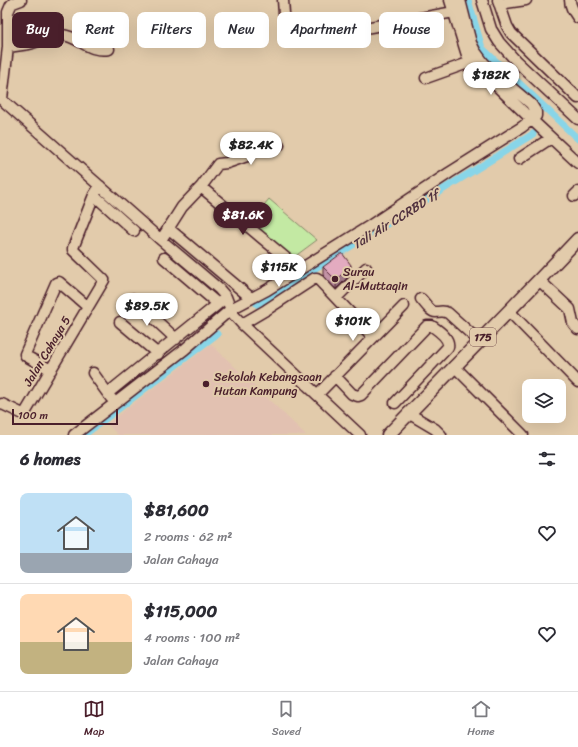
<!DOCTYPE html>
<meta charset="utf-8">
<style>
body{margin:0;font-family:Sriracha,sans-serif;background:#f2f2f3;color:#2b2b33;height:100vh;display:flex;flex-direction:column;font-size:15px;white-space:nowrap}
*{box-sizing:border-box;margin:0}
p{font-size:13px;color:#7c7c81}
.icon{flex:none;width:22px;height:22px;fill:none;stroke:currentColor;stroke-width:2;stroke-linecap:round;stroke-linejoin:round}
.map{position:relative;height:435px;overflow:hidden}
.side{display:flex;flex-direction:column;background:#fff;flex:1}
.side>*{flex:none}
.hud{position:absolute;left:12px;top:12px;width:554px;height:36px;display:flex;gap:8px}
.fabs{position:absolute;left:522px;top:379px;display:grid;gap:8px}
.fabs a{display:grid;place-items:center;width:44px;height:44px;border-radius:8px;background:#fff;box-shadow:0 4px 16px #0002;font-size:20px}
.scale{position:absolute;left:12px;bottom:10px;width:106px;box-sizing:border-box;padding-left:4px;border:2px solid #4a1f2b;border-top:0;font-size:11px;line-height:14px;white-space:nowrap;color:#4a1f2b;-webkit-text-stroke:3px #e2cbab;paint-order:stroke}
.price{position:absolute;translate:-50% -34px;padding:0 9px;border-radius:14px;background:#fff;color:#222;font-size:13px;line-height:26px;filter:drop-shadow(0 1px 2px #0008)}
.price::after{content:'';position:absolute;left:50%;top:24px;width:12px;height:9px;margin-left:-6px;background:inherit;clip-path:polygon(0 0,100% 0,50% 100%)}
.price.active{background:#4a1f2b;color:#fff}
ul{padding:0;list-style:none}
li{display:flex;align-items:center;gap:12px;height:100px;padding:0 20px}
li+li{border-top:1px solid #e1e1e2}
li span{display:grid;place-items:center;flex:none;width:112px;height:80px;border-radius:8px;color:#555}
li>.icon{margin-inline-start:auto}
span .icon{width:48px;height:48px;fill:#fffc;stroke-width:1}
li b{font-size:17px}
h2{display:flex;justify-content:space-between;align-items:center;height:48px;padding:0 20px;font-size:17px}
.tag{padding:0 14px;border-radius:8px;background:#fff;box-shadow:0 4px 16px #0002;font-size:14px;line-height:36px}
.tag.active{background:#4a1f2b;color:#fff}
.tabs{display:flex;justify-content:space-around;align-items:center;height:56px;border-top:1px solid #e1e1e2;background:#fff;font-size:11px;color:#7c7c81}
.tabs a{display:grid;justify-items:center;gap:2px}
.tabs .active{color:#4a1f2b}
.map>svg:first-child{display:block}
</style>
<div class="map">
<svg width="578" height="435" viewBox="0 0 578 435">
<rect width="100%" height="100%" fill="#e2cbab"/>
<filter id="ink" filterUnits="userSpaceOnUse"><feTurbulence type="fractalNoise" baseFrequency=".025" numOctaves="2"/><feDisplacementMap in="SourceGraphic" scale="8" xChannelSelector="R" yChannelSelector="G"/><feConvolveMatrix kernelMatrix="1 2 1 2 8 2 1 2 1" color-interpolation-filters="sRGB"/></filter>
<g filter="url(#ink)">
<!-- built -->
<path fill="#e2c1b1" d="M211 344 306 435H118L107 424Z"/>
<!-- green -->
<path fill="#c3e9a3" stroke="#868467" d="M269 199 317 240 290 260 248 224Z"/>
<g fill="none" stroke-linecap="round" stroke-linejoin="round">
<!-- canal -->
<path stroke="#88d5e8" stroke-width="7" d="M468 0 482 48 578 139
M257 304 533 134
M84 435 217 334"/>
<!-- minor casing -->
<g stroke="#4a1f2b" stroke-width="13">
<path id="minor" d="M283 0 284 14
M450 0 467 55 471 62 478 68 532 120 578 163
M482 0 491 29 499 42 516 61 578 119
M498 0 507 26 511 33 578 98
M570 0C570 7 574 12 578 18
M499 4 526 0
M365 28 454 12
M8 47C15 46 22 45 29 44 40 41 51 34 62 35 79 36 88 53 109 49
M426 78 471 62
M0 98 161 240 219 289 226 297 232 313 242 324 360 435
M2 99 8 47V12L11 5 13 3 21 0
M519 159 551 138
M201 187 299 269
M94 195 134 231
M574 196 578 192
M168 228 251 298
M161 240 182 207 201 187 218 164 227 163 247 156 260 146H274L279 145
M164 258 218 304
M539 280 570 309 573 323 578 329
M336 298 366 268
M133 299 176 339
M421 299C425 303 430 312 436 312 442 312 442 310 448 313L479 341
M509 311 578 382
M120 322 158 354
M242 324 266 310 315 278H317L373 337
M454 366 523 435
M51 370 26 356 25 354 56 283 59 282 88 307
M93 373 111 398
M335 376 352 394 358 396 361 395 427 326H432C439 331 450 338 448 347L395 403
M108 393 218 304 226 297
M318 394 404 306
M2 404 23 414 25 413 104 280 103 279 73 250V248L94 195 100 186
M408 413 435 429 441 435
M74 435 185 349 231 309 267 290 371 225 449 173 522 127 536 116V112L531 104 494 73 483 62 475 51 471 43 460 0"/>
</g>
<!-- major casing -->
<g stroke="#4a1f2b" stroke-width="15">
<path id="major" d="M388 435 539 280 578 239"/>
</g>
<!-- minor -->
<use href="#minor" stroke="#e2cbab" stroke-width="10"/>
<!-- major -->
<use href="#major" stroke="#e2cbab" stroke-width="12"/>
</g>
<!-- wall -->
<path fill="#c393a5" stroke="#4a1f2b" d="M323 267 351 274 336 289 323 275Z"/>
<!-- shaded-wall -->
<path fill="#9f7886" stroke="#4a1f2b" d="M351 265V274L336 289V280Z"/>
<!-- building -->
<path fill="#e3abc0" stroke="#4a1f2b" d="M342 253 351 265 336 280 323 267Z"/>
</g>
<!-- markers -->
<g fill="#4a1f2b" stroke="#e2cbab" stroke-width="1.5">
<circle cx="335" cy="279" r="4"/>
<circle cx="206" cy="384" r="4"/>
</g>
<g text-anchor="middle" stroke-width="4" stroke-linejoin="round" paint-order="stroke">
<!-- shield labels -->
<rect fill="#e2cbab" stroke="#785351" stroke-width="1" x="470" y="328" width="26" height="18" rx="3"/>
<g font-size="11" font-weight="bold" fill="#4a1f2b">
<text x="483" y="341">175</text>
</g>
<!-- poi labels -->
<g font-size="12" fill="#4a1f2b" stroke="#e2cbab" text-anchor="start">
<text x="343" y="276">Surau<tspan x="343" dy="14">Al-Muttaqin</tspan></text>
<text x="214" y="381">Sekolah Kebangsaan<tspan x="214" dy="14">Hutan Kampung</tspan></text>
</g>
<!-- street labels -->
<g font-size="12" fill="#4a1f2b" stroke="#e2cbab">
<text transform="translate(47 351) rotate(-59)" y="4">Jalan Cahaya 5</text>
</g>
<!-- water labels -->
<g font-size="13" font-style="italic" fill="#50313e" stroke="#e2cbab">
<text transform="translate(395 219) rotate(-32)" y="5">Tali Air CCRBD 1f</text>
</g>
</g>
</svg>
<div class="fabs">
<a><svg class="icon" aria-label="layers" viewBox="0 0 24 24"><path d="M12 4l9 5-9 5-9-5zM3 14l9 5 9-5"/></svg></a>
</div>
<div class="scale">100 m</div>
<b class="price" style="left:491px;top:96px">$182K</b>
<b class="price" style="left:251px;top:166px">$82.4K</b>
<b class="price active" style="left:243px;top:236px">$81.6K</b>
<b class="price" style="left:279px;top:288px">$115K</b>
<b class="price" style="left:147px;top:327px">$89.5K</b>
<b class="price" style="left:353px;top:342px">$101K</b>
<div class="hud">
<a class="tag active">Buy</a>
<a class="tag">Rent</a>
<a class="tag">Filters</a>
<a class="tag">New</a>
<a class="tag">Apartment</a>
<a class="tag">House</a>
</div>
</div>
<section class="side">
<h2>6 homes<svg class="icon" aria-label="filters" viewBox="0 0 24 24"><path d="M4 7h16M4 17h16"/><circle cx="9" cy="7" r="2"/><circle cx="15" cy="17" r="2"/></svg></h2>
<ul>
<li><span style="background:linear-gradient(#bfe0f5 75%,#9aa5b1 0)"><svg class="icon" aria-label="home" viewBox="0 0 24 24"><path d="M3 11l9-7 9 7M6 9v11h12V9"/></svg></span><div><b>$81,600</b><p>2 rooms · 62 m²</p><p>Jalan Cahaya</p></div><svg class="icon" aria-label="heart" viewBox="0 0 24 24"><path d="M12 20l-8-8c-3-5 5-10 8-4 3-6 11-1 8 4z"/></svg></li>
<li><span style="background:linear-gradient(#ffd9b3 60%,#c2b280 0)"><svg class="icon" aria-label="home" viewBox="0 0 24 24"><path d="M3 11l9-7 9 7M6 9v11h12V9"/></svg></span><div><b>$115,000</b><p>4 rooms · 100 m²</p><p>Jalan Cahaya</p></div><svg class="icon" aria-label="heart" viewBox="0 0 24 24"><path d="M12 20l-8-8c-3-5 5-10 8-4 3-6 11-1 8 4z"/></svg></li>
</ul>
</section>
<nav class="tabs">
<a class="active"><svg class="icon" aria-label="map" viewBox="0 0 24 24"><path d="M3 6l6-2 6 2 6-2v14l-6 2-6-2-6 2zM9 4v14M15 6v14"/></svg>Map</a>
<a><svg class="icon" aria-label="saved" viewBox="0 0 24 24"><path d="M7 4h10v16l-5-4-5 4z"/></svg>Saved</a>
<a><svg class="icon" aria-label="home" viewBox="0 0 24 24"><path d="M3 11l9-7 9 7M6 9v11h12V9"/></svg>Home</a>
</nav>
